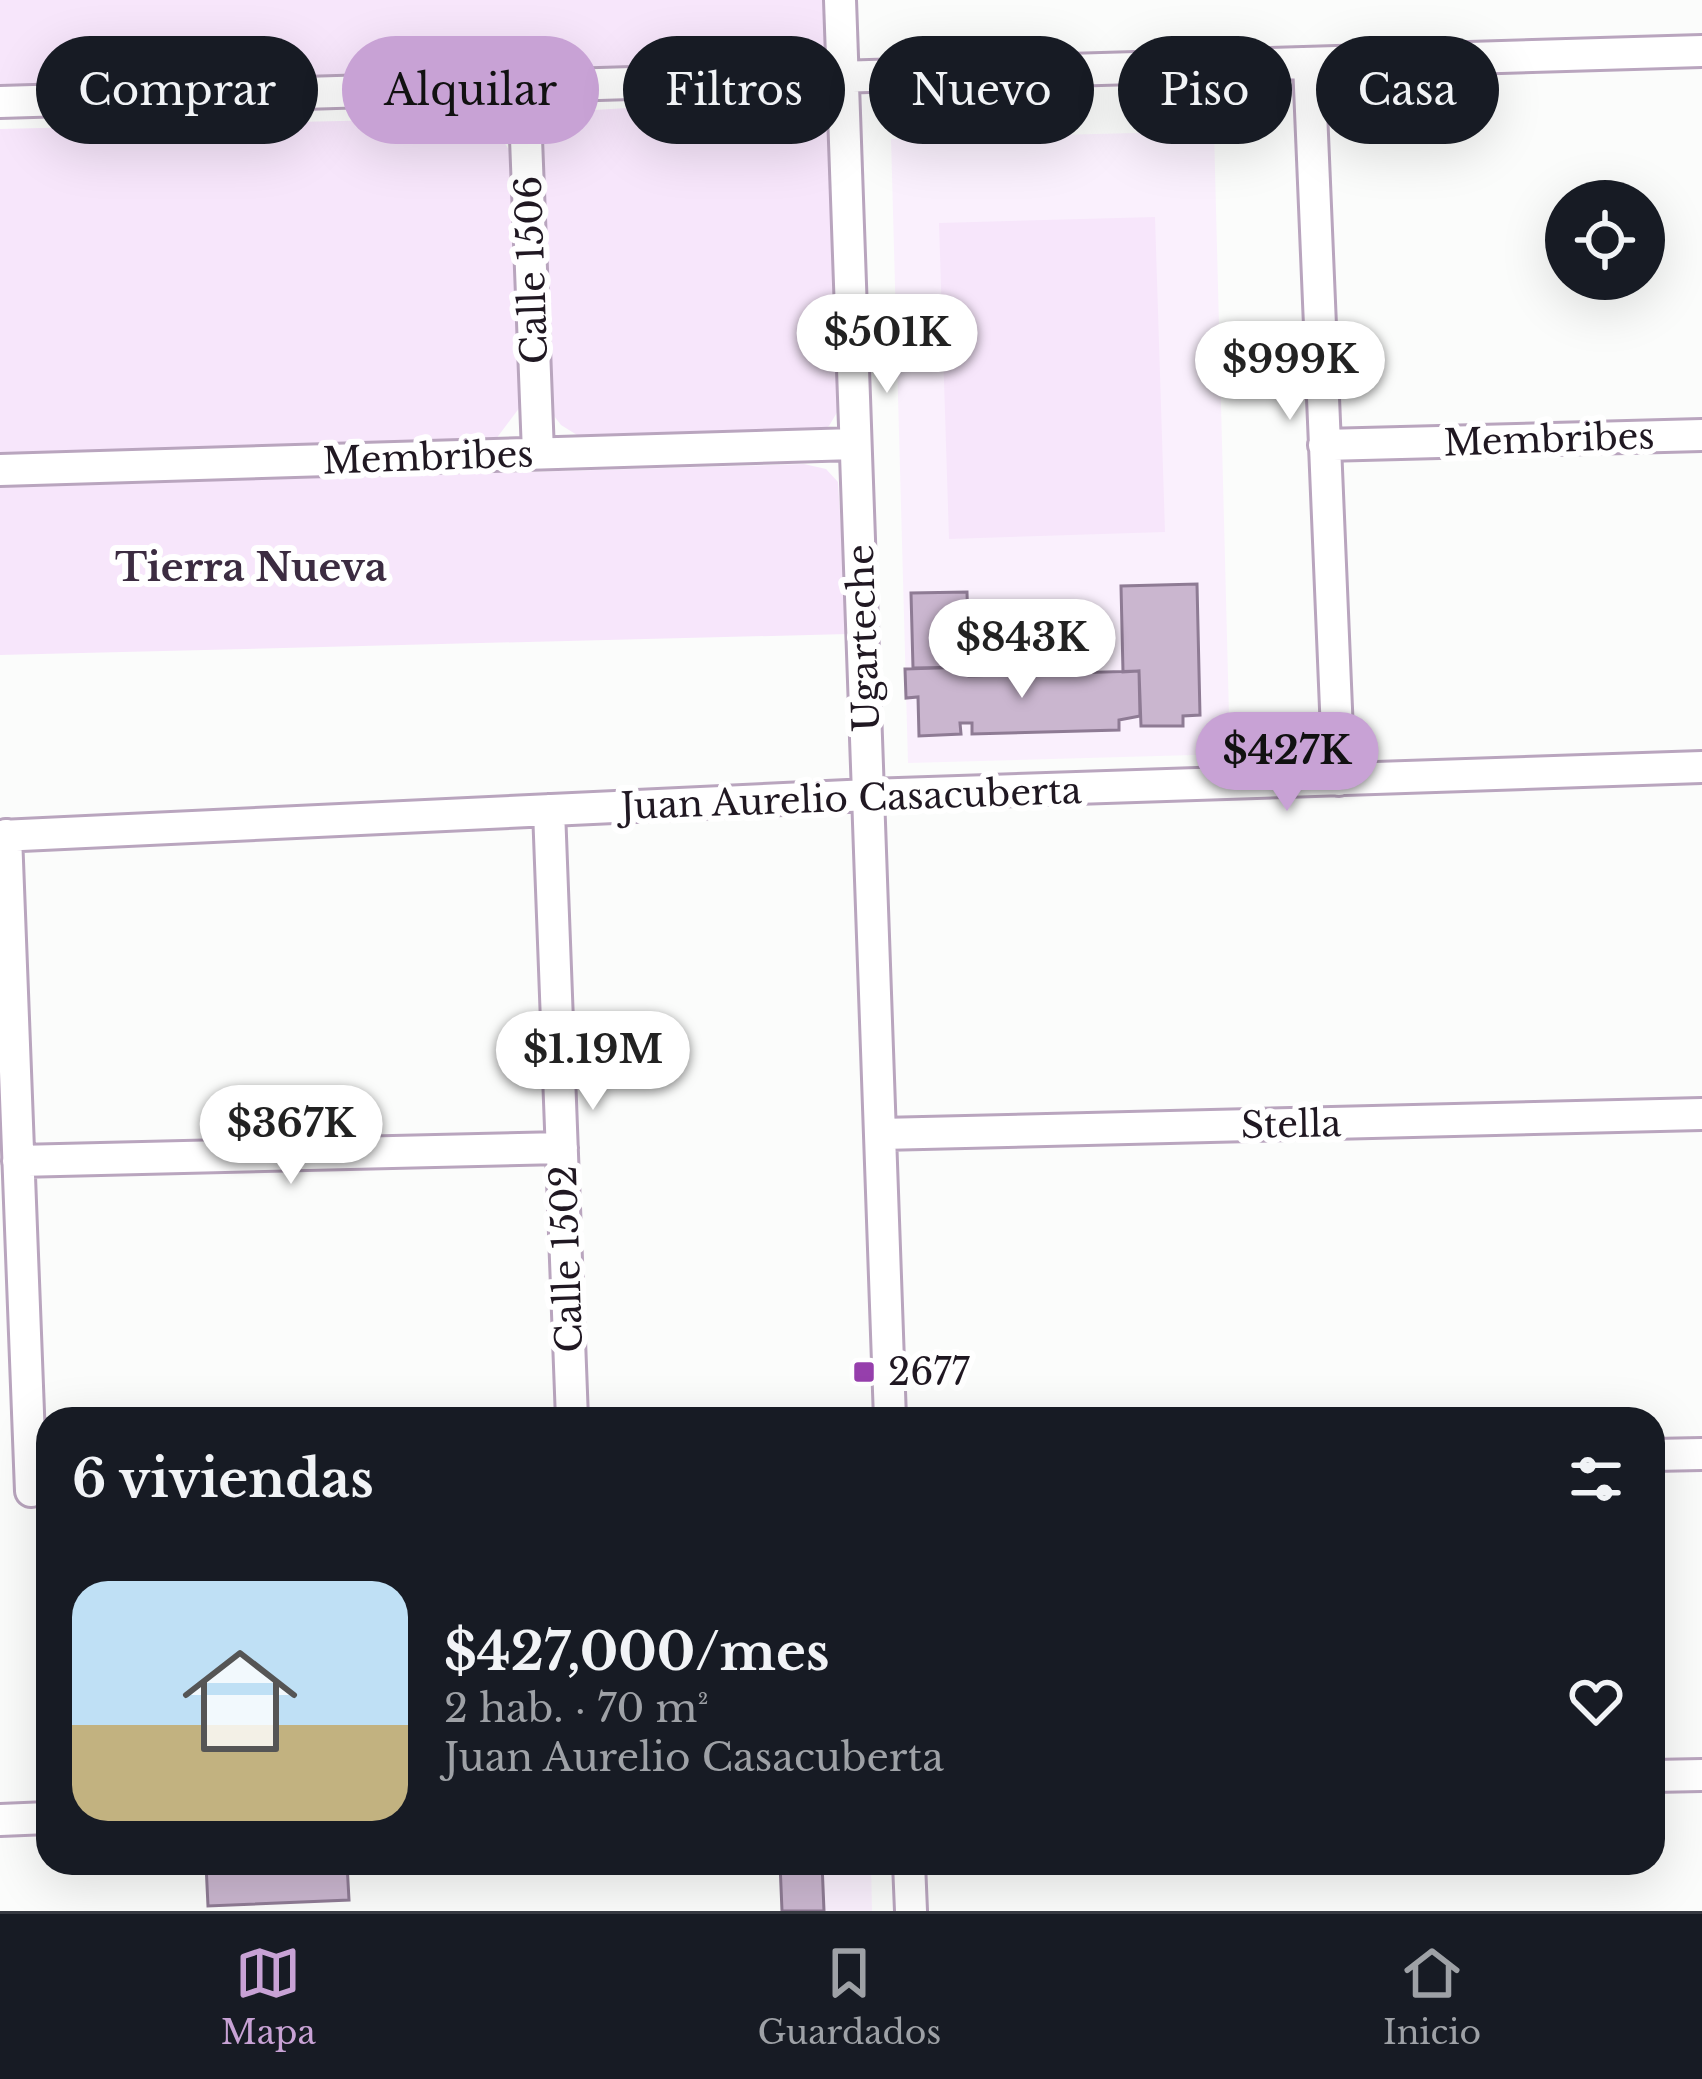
<!DOCTYPE html>
<html lang="es">
<meta charset="utf-8">
<style>
body{margin:0;font-family:"Libre Baskerville",serif;background:#20242c;color:#f1f3f6;height:100vh;display:flex;flex-direction:column;font-size:45px;white-space:nowrap}
*{box-sizing:border-box;margin:0}
p{font-size:39px;color:#9ea1a6}
.icon{flex:none;width:66px;height:66px;fill:none;stroke:currentColor;stroke-width:2;stroke-linecap:round;stroke-linejoin:round}
.map{position:relative;flex:1;overflow:hidden}
.panel{position:absolute;left:36px;top:1407px;width:1629px;height:468px;display:flex;flex-direction:column;background:#171b24;border-radius:36px;box-shadow:0 12px 48px #0002}
.panel>*{flex:none}
.top-card{position:absolute;left:36px;top:36px;width:1632px;height:108px;display:flex;gap:24px}
.buttons{position:absolute;left:1545px;top:180px;display:grid;gap:24px}
.buttons a{display:grid;place-items:center;width:120px;height:120px;border-radius:50%;background:#171b24;box-shadow:0 12px 48px #0002;font-size:60px}
.price{position:absolute;translate:-50% -102px;padding:0 27px;border-radius:42px;background:#fff;color:#222;font-size:39px;line-height:78px;filter:drop-shadow(0 3px 6px #0008)}
.price::after{content:'';position:absolute;left:50%;top:72px;width:36px;height:27px;margin-left:-18px;background:inherit;clip-path:polygon(0 0,100% 0,50% 100%)}
.price.current{background:#c8a2d5;color:#111}
ul{padding:0;list-style:none}
li{display:flex;align-items:center;gap:36px;height:300px;padding:0 36px}
li span{display:grid;place-items:center;flex:none;width:336px;height:240px;border-radius:36px;color:#555}
li>.icon{margin-inline-start:auto}
span .icon{width:144px;height:144px;fill:#fffc;stroke-width:1}
li b{font-size:51px}
h2{display:flex;justify-content:space-between;align-items:center;height:144px;padding:0 36px;font-size:51px}
.chip{padding:0 42px;border-radius:54px;background:#171b24;box-shadow:0 12px 48px #0002;font-size:42px;line-height:108px}
.chip.current{background:#c8a2d5;color:#111}
.dock{display:flex;justify-content:space-around;align-items:center;height:168px;border-top:3px solid #363941;background:#171b24;font-size:33px;color:#9ea1a6}
.dock a{display:grid;justify-items:center;gap:6px}
.dock .current{color:#c8a2d5}
.map>svg:first-child{display:block}
</style>
<div class="map">
<svg width="1702" height="1911" viewBox="0 0 1702 1911">
<rect width="100%" height="100%" fill="#fbfcfb"/>
<!-- built -->
<path fill="#faf0fd" d="M1214 131 1230 754 908 763 891 139Z
M780 1863H871L872 1911H782Z"/>
<!-- green -->
<path fill="#f7e6fb" d="M0 0H823L825 50 819 65 0 90Z
M795 98 815 103 829 118 839 409 829 426 813 434 585 440 561 425 547 407 539 149 550 119 578 111Z
M470 118 493 125 509 150 520 407 493 443 0 459V129Z
M1155 217 1165 532 949 539 939 223Z
M804 464 826 469 838 482 848 634 0 655V487Z"/>
<!-- building -->
<path fill="#cab6cf" stroke="#8e7b94" stroke-width="3" d="M1197 584 1200 715 1183 716V726H1141L1139 671 1123 672 1121 586Z
M967 592 969 667 913 668 911 593Z
M969 667V676L1139 671 1140 716 1119 720V730L972 734V723H960L961 734 919 736 918 697 906 698 905 669Z
M347 1863 349 1900 208 1906 206 1864Z
M780 1863H822L824 1911H782Z"/>
<g fill="none" stroke-linecap="round" stroke-linejoin="round">
<!-- minor casing -->
<g stroke="#b9a5be" stroke-width="36">
<path id="minor" d="M840 0 890 1419
M1309 63 1339 780
M524 86 538 453
M0 102 1702 51
M1324 445 1702 435
M0 470 855 444
M549 810 572 1419
M6 835 31 1491
M0 836 869 795 1702 767
M881 1134 1702 1114
M18 1161 562 1148
M1653 1455 1702 1454
M1653 1776 1702 1775
M0 1820 48 1818
M909 1863 911 1911"/>
</g>
<!-- minor -->
<use href="#minor" stroke="#fff" stroke-width="30"/>
</g>
<!-- markers -->
<rect fill="#963fac" stroke="#fff" stroke-width="4.5" x="852" y="1360" width="24" height="24" rx="6"/>
<g text-anchor="middle" stroke-width="12" stroke-linejoin="round" paint-order="stroke">
<!-- street labels -->
<g font-size="36" fill="#201822" stroke="#fff">
<text transform="translate(531 270) rotate(-92)" y="13">Calle 1506</text>
<text transform="translate(1549 439) rotate(-2)" y="13">Membribes</text>
<text transform="translate(428 457) rotate(-2)" y="13">Membribes</text>
<text transform="translate(863 638) rotate(-92)" y="13">Ugarteche</text>
<text transform="translate(851 798) rotate(-2)" y="13">Juan Aurelio Casacuberta</text>
<text transform="translate(1291 1124) rotate(-1)" y="13">Stella</text>
<text transform="translate(566 1259) rotate(-92)" y="13">Calle 1502</text>
</g>
<!-- poi labels -->
<g font-size="36" fill="#201822" stroke="#fff" text-anchor="start">
<text x="888" y="1385">2677</text>
</g>
<!-- neighbourhood labels -->
<g font-size="39" font-weight="bold" fill="#3c2c41" stroke="#fff">
<text x="251" y="581">Tierra Nueva</text>
</g>
</g>
</svg>
<div class="buttons">
<a><svg class="icon" aria-label="locate" viewBox="0 0 24 24"><circle cx="12" cy="12" r="6"/><path d="M12 2v4M12 18v4M2 12h4M18 12h4"/></svg></a>
</div>
<b class="price" style="left:887px;top:396px">$501K</b>
<b class="price" style="left:1290px;top:423px">$999K</b>
<b class="price" style="left:1022px;top:701px">$843K</b>
<b class="price current" style="left:1287px;top:814px">$427K</b>
<b class="price" style="left:593px;top:1113px">$1.19M</b>
<b class="price" style="left:291px;top:1187px">$367K</b>
<div class="top-card">
<a class="chip">Comprar</a>
<a class="chip current">Alquilar</a>
<a class="chip">Filtros</a>
<a class="chip">Nuevo</a>
<a class="chip">Piso</a>
<a class="chip">Casa</a>
</div>
<section class="panel">
<h2>6 viviendas<svg class="icon" aria-label="filters" viewBox="0 0 24 24"><path d="M4 7h16M4 17h16"/><circle cx="9" cy="7" r="2"/><circle cx="15" cy="17" r="2"/></svg></h2>
<ul>
<li><span style="background:linear-gradient(#bfe0f5 60%,#c2b280 0)"><svg class="icon" aria-label="home" viewBox="0 0 24 24"><path d="M3 11l9-7 9 7M6 9v11h12V9"/></svg></span><div><b>$427,000/mes</b><p>2 hab. · 70 m²</p><p>Juan Aurelio Casacuberta</p></div><svg class="icon" aria-label="heart" viewBox="0 0 24 24"><path d="M12 20l-8-8c-3-5 5-10 8-4 3-6 11-1 8 4z"/></svg></li>
</ul>
</section>
</div>
<nav class="dock">
<a class="current"><svg class="icon" aria-label="map" viewBox="0 0 24 24"><path d="M3 6l6-2 6 2 6-2v14l-6 2-6-2-6 2zM9 4v14M15 6v14"/></svg>Mapa</a>
<a><svg class="icon" aria-label="saved" viewBox="0 0 24 24"><path d="M7 4h10v16l-5-4-5 4z"/></svg>Guardados</a>
<a><svg class="icon" aria-label="home" viewBox="0 0 24 24"><path d="M3 11l9-7 9 7M6 9v11h12V9"/></svg>Inicio</a>
</nav>
